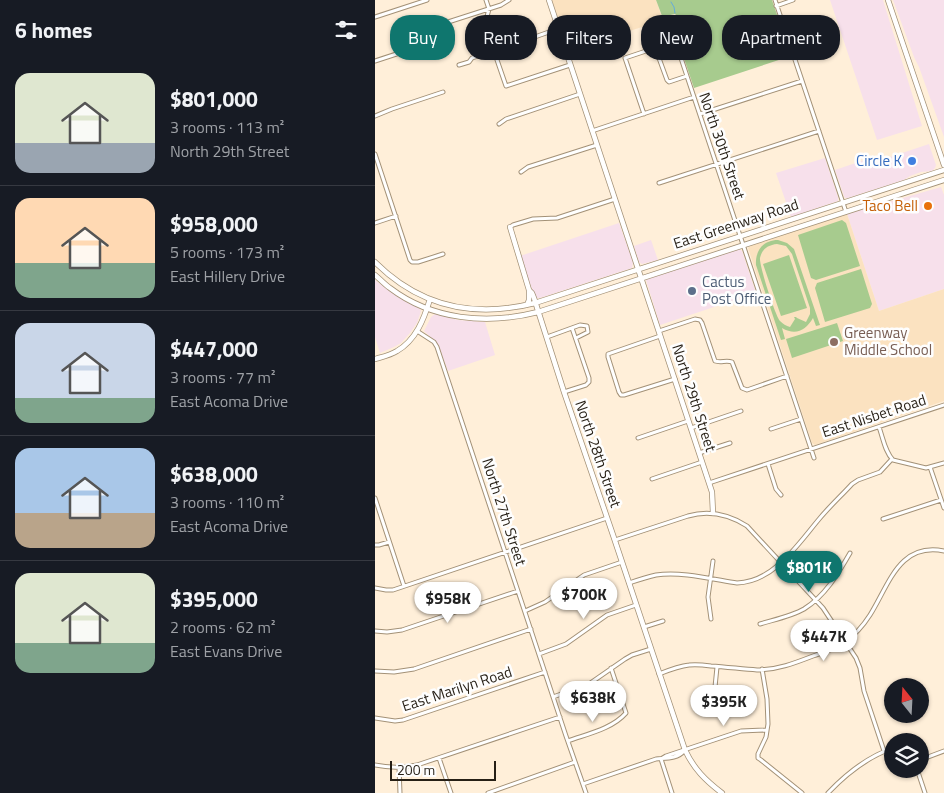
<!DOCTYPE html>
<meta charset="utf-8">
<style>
body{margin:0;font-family:"Titillium Web",sans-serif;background:#20242c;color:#f1f3f6;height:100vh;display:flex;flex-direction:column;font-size:19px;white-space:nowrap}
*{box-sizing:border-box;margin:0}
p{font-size:16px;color:#9ea1a6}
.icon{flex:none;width:28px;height:28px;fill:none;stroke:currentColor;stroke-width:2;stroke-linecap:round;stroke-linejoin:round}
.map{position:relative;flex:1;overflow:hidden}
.drawer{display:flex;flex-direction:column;background:#171b24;width:375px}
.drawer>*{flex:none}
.banner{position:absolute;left:15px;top:15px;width:475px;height:45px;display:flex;gap:10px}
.needle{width:32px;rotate:342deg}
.controls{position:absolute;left:509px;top:678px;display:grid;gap:10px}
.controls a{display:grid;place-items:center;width:45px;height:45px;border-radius:50%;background:#171b24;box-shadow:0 1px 4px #0004;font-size:25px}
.scale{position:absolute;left:15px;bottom:12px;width:106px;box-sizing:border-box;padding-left:5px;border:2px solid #261f15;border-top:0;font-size:14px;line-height:18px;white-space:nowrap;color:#261f15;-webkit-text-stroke:4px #fefefe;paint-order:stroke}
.price{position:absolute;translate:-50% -42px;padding:0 11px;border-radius:18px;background:#fff;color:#222;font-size:16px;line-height:32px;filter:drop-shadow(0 1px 2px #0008)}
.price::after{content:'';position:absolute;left:50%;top:30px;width:15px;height:11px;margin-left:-8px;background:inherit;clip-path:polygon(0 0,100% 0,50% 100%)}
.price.on{background:#0f766e;color:#fff}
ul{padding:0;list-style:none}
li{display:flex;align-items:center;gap:15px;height:125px;padding:0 15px}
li+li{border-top:1px solid #363941}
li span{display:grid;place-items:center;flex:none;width:140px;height:100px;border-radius:15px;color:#555}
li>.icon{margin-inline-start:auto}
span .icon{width:60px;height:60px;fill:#fffc;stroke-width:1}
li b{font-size:21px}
h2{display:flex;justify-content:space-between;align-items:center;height:60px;padding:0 15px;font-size:21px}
.pill{padding:0 18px;border-radius:20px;background:#171b24;box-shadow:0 1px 4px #0004;font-size:18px;line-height:45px}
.pill.on{background:#0f766e;color:#fff}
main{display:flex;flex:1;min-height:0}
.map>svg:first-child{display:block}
</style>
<main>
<section class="drawer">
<h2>6 homes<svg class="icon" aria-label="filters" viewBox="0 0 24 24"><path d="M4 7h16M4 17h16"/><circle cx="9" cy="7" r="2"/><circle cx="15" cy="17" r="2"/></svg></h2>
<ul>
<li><span style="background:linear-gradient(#dfe7d0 70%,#9aa5b1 0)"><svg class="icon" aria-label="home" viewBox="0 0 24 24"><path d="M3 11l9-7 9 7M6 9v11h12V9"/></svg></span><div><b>$801,000</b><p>3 rooms · 113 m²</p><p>North 29th Street</p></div></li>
<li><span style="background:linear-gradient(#ffd9b3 65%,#7fa58c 0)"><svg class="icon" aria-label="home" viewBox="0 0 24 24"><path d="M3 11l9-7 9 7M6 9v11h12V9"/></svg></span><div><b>$958,000</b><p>5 rooms · 173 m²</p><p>East Hillery Drive</p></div></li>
<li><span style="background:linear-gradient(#c9d6e8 75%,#7fa58c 0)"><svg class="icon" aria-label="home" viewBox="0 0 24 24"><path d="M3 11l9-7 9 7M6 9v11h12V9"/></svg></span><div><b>$447,000</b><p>3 rooms · 77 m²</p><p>East Acoma Drive</p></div></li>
<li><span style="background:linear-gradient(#a9c7e8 65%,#b9a48a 0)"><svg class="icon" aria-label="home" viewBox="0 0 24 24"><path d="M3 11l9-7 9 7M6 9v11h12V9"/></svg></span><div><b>$638,000</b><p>3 rooms · 110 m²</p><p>East Acoma Drive</p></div></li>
<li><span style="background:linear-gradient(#dfe7d0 70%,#7fa58c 0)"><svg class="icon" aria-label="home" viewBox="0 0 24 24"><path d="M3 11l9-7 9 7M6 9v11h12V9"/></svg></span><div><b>$395,000</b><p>2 rooms · 62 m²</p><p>East Evans Drive</p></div></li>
</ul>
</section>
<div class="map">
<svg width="569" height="793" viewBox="0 0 569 793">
<rect width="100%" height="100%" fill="#ffefd9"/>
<!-- commercial -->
<path fill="#f7e0eb" d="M455 0H508L547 126 502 140Z
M518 0H569V137L544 67 539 57Z
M554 144 561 165 560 168 557 171 546 172 535 176 529 180 473 198H470L469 196 460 170 507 154 509 159Z
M450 158 463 197V201L416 217 401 173Z
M566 187 569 195V289L504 311 472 214Z
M244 223 258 262 257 268 165 298H161L159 295 145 256Z
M276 240 283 260 267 264 264 262 259 246Z
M364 249 367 251 381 293 285 325 271 280 273 279Z
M0 280 16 292 43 307 46 311 42 323 35 333 26 343 19 347 5 353 0 337Z
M60 314 83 320 110 322 120 355 73 371 63 344 49 331 56 317Z"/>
<!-- built -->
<path fill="#fbe2c0" d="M177 0H281L288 20 194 51Z
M472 214 504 311 569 289V401L440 445 437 443 373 248 376 245Z"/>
<!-- green -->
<path fill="#a7cb8e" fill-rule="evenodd" d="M281 0H397L416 56 319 88 300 32C301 27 306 25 305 19L300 14 295 15 292 17 287 16Z
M467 220 471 223 485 266 441 280 436 278 423 235Z
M403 240 412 243 419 249 445 325 441 326 438 318C431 330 421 336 407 328L410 339 406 340 381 265C380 251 388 240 403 240ZM402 244 411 246 417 254 435 308V314L431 322 422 318 421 317H419L420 319 415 327C411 326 408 324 405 321 400 315 384 265 385 258 387 249 393 245 402 244Z
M414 255 432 308 406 316 388 264Z
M486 269 497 304 495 308 450 322 440 288 442 283Z
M462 323 468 341 417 358 411 339Z"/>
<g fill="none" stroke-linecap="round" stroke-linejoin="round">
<!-- stream -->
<path stroke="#64abdc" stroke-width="1" d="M296 2 299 7 300 13"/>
<!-- street casing -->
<g stroke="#a39177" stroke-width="5">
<path id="street" d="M111 0 114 9 110 24 111 28 131 86 195 65
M400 0 471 212
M401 6 418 0
M0 17 52 0
M297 20 296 28 439 458
M70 23 126 5 134 0
M117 48 147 37 154 39 174 32
M0 61 52 44
M84 65 94 62 97 58 118 51
M269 114 250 58 277 49 281 50 292 80 294 82 312 76
M325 114 427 81
M0 116 17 109 68 92
M124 124 131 119 205 94
M217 131 319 97
M0 154 35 260 37 262H43L68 254
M146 172 153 167 222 145
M284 183 444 131
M0 223 21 216
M135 227 138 225 158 219 182 218 240 199
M42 331 59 342 62 347 191 736 211 793
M284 331 320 319 325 320 327 323 340 361C346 363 351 360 357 362L367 388 372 390 412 376
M285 336 233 354V357L244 392 246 395H249L300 379
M172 337 205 325 212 326 213 332 201 338
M189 392 211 385 214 382V378L197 328
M504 427C508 438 510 452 518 460L551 468 569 463
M316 428 366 411
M396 429 426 419
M263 438 313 421
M324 453 355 443
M393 464 401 489 406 495
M555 467 569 508
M277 479 327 462
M334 483 569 405
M0 498 29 586
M508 519 566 500
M240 540 313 516C334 510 353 514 372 526L448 608 481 658 485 668 489 691 509 751
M0 545H4L14 542
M254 583C263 580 272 577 281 575 305 571 337 579 362 583 399 582 423 544 445 518 455 506 467 495 477 484L483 480 505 472 517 459
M0 588 11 590H18L232 518
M150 611 170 602 209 575 247 562
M336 619 333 597 338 561
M385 624C398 620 417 616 429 609 450 596 463 574 475 553
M269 627 288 621
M0 631 12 632 27 630 143 591
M164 654 191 644 232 615 261 605
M387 669 392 699 393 724 391 737 383 754V758L386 760 427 793
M0 671 19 672 39 669 156 629
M284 674C294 670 304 666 314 665 321 664 329 665 336 666 352 667 367 669 382 670 402 670 420 663 438 656 449 652 460 649 469 643 480 635 488 626 495 615 514 585 524 542 569 551
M340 687 342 667
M178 697 214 684 250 659 257 655 276 649
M0 718 20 721 28 720 170 672
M193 741C212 734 237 729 251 713L236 668
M64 758 76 793
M286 759 291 756 366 731 392 730
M286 759 297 793
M545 760 569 751
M0 765C14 768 27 768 42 765L185 717
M24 767 25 793
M542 769 550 793
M208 784 281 759C291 758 302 759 309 751
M113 793 200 762
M453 793C471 774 492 757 518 748"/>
</g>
<!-- secondary casing -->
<g stroke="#a39177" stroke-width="6">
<path id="secondary" d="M174 0 337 492 338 513
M513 0 569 165
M135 227 154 290V300L152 305
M0 262C45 307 100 318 160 303L569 170
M0 275C5 279 9 284 15 288 57 320 112 325 163 312L569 180
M154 290 157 293 159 298 189 392 238 535 310 750C319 769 330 780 347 793
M0 359C7 357 16 355 22 351 41 340 49 319 55 299"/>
</g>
<!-- street -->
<use href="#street" stroke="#fff" stroke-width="3"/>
<!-- secondary -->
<use href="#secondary" stroke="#fff" stroke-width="4.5"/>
</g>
<!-- markers -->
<circle fill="#3f7fe0" stroke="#fefefe" stroke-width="2" cx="537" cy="161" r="5"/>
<circle fill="#e8710a" stroke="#fefefe" stroke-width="2" cx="553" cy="206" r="5"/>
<circle fill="#5c6f8a" stroke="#fefefe" stroke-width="2" cx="317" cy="291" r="5"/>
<circle fill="#8d6e63" stroke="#fefefe" stroke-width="2" cx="459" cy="342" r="5"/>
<g text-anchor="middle" stroke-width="5" stroke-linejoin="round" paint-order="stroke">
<!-- street labels -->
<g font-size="15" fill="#261f15" stroke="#fefefe">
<text transform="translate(347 146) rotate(71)" y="5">North 30th Street</text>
<text transform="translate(361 224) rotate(-18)" y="5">East Greenway Road</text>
<text transform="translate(319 398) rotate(72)" y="5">North 29th Street</text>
<text transform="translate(499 416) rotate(-18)" y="5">East Nisbet Road</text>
<text transform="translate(223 454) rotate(71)" y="5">North 28th Street</text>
<text transform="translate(129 512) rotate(72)" y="5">North 27th Street</text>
<text transform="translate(82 689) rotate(-18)" y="5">East Marilyn Road</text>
</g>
<!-- shop labels -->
<g font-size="15" fill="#366cbe" stroke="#fefefe" text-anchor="end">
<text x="527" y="166">Circle K</text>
</g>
<!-- food labels -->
<g font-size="15" fill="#c56008" stroke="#fefefe" text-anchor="end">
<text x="543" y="211">Taco Bell</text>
</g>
<!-- service labels -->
<g font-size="15" fill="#4e5e75" stroke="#fefefe" text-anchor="start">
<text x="327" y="287">Cactus<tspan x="327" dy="17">Post Office</tspan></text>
</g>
<!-- education labels -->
<g font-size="15" fill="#785e54" stroke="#fefefe" text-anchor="start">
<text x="469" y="338">Greenway<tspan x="469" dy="17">Middle School</tspan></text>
</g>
</g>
</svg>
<div class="controls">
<a><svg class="needle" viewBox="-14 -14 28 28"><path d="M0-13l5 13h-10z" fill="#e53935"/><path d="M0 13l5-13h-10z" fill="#9ea1a6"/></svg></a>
<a><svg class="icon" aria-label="layers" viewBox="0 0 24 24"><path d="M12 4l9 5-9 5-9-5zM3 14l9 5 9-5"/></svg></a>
</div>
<div class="scale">200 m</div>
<b class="price on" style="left:434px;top:593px">$801K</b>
<b class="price" style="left:209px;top:620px">$700K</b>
<b class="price" style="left:73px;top:624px">$958K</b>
<b class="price" style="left:449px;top:662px">$447K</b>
<b class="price" style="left:218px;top:723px">$638K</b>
<b class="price" style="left:349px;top:727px">$395K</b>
<div class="banner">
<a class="pill on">Buy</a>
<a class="pill">Rent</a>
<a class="pill">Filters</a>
<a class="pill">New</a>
<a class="pill">Apartment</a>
</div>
</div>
</main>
